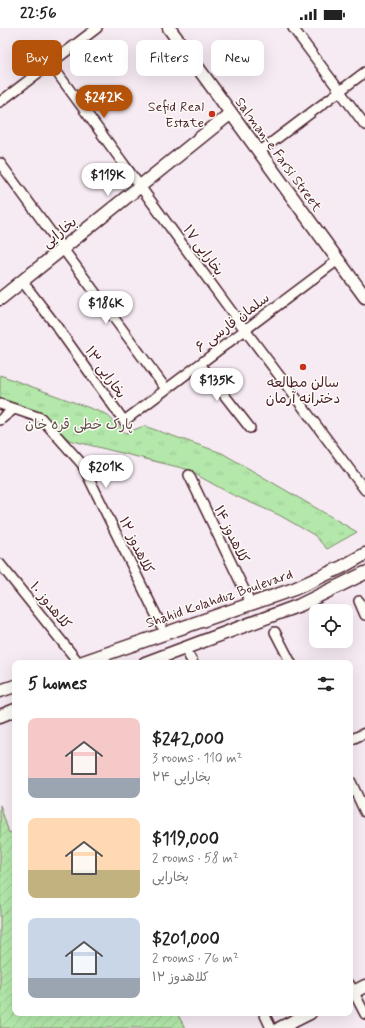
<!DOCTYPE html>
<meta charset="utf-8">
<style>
body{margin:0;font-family:Mynerve,"Playpen Sans Arabic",sans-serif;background:#f6f6f6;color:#222;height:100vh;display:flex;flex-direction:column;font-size:15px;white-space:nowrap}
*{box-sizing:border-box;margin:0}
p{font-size:13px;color:#767676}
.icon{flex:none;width:22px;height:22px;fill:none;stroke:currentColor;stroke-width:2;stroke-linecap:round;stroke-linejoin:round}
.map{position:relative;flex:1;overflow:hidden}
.details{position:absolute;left:12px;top:632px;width:341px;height:356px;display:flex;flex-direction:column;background:#fff;border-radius:8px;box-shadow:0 4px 16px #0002}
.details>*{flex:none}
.banner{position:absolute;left:12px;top:12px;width:341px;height:36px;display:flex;gap:8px}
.fabs{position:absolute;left:309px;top:576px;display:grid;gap:8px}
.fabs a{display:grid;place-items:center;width:44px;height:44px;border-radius:8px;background:#fff;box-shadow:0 4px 16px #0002;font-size:20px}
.price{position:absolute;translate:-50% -34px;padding:0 9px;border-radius:14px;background:#fff;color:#222;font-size:13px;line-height:26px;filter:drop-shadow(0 1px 2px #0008)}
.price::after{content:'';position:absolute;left:50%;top:24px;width:12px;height:9px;margin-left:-6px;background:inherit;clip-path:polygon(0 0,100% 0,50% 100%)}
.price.current{background:#b45309;color:#fff}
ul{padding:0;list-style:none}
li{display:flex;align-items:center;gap:12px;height:100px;padding:0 16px}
li span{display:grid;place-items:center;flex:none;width:112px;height:80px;border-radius:8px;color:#555}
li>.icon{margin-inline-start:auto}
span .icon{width:48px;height:48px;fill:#fffc;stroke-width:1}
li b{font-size:17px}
h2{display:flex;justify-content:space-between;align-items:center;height:48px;padding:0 16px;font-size:17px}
.pill{padding:0 14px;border-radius:8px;background:#fff;box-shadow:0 4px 16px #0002;font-size:14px;line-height:36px}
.pill.current{background:#b45309;color:#fff}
.status{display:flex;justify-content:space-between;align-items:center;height:28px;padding:0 20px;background:#fff;direction:ltr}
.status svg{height:11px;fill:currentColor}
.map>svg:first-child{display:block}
</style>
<div class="status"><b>22:56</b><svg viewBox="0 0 49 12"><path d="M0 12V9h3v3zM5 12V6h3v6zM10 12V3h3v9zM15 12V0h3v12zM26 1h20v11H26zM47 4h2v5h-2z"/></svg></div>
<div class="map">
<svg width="365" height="1000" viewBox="0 0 365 1000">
<defs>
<pattern id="park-tufts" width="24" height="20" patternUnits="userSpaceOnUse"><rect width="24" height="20" fill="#b3e8aa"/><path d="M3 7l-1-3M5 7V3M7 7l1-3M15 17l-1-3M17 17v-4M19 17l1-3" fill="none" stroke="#9bc792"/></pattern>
<pattern id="garden-furrows" width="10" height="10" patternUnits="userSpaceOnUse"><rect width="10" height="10" fill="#b3e8aa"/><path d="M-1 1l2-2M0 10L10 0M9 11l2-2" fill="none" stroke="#9bc792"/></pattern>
</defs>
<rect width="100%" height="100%" fill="#f6eaf3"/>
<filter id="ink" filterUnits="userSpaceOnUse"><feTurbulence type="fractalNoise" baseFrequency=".025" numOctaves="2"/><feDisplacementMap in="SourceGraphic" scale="8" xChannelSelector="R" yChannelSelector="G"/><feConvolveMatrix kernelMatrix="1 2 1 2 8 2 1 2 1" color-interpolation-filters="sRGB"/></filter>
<g filter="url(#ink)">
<!-- park -->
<path fill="url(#park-tufts)" stroke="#7e846a" d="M0 347 106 386 126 405 144 398 222 425 357 504 327 521 314 507 279 487 231 466 186 441 69 412 41 385 0 371Z"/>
<!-- garden -->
<path fill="url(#garden-furrows)" stroke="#7e846a" d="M0 777 9 805 15 803V985H177L185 1000H0Z"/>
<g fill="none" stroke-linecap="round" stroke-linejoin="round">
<!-- street casing -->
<g stroke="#4a1f2b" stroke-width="12">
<path id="street" d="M293 0 365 97
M50 35 245 302 365 462
M0 74 97 0
M259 124 365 44
M0 135 166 361
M22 253 55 296 124 393 338 232
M200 336 250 400
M0 376 41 390 82 436 161 597
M0 392 14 381
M189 447 251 576
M0 536 79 635
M359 573 365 587
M275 604 291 635
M189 628 193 635
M350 712 365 705
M350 752 365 784
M350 957 365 986
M264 985 271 1000"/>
</g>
<!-- secondary casing -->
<g stroke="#4a1f2b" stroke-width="15">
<path id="secondary" d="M169 0 365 269
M0 271 231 85
M80 635 294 561 342 539 365 526
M145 635 300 577 365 545
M0 663 15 658
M0 688 15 682
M350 966 365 958
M280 1000 310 985"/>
</g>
<!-- street -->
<use href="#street" stroke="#fdfcf7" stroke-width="9"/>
<!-- secondary -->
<use href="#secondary" stroke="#fdfcf7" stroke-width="12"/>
</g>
</g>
<!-- markers -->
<g fill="#c8321e" stroke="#fdfcf7" stroke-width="1.5">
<circle cx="212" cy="86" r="4"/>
<circle cx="303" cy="339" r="4"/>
</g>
<g text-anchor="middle" stroke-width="3" stroke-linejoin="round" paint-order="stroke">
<!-- poi labels -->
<g font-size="14" fill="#4a1f2b" stroke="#fdfcf7" text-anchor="end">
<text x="204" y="83">Sefid Real<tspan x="204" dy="16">Estate</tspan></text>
<text x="303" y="359" text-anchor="middle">سالن مطالعه<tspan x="303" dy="16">دخترانه آرمان</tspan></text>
</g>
<!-- street labels -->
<g font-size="14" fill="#4a1f2b" stroke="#fdfcf7">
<text transform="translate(279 126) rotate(54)" y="5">Salman-e Farsi Street</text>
<text transform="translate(59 204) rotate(-39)" y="5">بخارایی</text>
<text transform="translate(204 222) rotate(54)" y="5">بخارایی ۱۷</text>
<text transform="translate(232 294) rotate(-37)" y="5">سلمان فارسی ۶</text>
<text transform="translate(106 344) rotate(55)" y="5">بخارایی ۱۳</text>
<text transform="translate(232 506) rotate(64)" y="5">کلاهدوز ۱۴</text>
<text transform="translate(137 517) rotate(64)" y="5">کلاهدوز ۱۲</text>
<text transform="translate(219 570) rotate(-19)" y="5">Shahid Kolahduz Boulevard</text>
<text transform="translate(51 577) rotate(51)" y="5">کلاهدوز ۱۰</text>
</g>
<!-- park labels -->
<g font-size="14" fill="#64514b" stroke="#fdfcf7">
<text x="79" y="401">پارک خطی قره خان</text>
</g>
</g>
</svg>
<div class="fabs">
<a><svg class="icon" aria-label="locate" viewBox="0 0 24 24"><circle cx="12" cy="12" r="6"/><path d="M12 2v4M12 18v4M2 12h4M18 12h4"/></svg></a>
</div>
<b class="price current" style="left:104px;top:91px">$242K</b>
<b class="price" style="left:108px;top:169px">$119K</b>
<b class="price" style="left:106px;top:297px">$186K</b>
<b class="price" style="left:217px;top:374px">$135K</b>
<b class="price" style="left:106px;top:461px">$201K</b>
<div class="banner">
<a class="pill current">Buy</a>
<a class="pill">Rent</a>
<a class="pill">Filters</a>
<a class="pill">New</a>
</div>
<section class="details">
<h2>5 homes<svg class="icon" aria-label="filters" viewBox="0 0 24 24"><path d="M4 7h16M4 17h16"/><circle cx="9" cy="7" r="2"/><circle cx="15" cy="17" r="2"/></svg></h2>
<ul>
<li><span style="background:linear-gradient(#f6c9c9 75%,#9aa5b1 0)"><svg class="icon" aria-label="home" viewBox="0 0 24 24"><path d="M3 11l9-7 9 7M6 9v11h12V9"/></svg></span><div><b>$242,000</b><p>3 rooms · 110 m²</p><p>بخارایی ۲۴</p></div></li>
<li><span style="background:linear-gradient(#ffd9b3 65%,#c2b280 0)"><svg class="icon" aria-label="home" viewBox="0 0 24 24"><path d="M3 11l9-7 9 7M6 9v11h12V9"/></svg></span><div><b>$119,000</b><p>2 rooms · 58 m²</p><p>بخارایی</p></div></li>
<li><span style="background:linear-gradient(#c9d6e8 75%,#9aa5b1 0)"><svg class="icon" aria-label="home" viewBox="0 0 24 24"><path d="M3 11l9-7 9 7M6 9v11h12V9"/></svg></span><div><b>$201,000</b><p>2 rooms · 76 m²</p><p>کلاهدوز ۱۲</p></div></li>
</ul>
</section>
</div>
